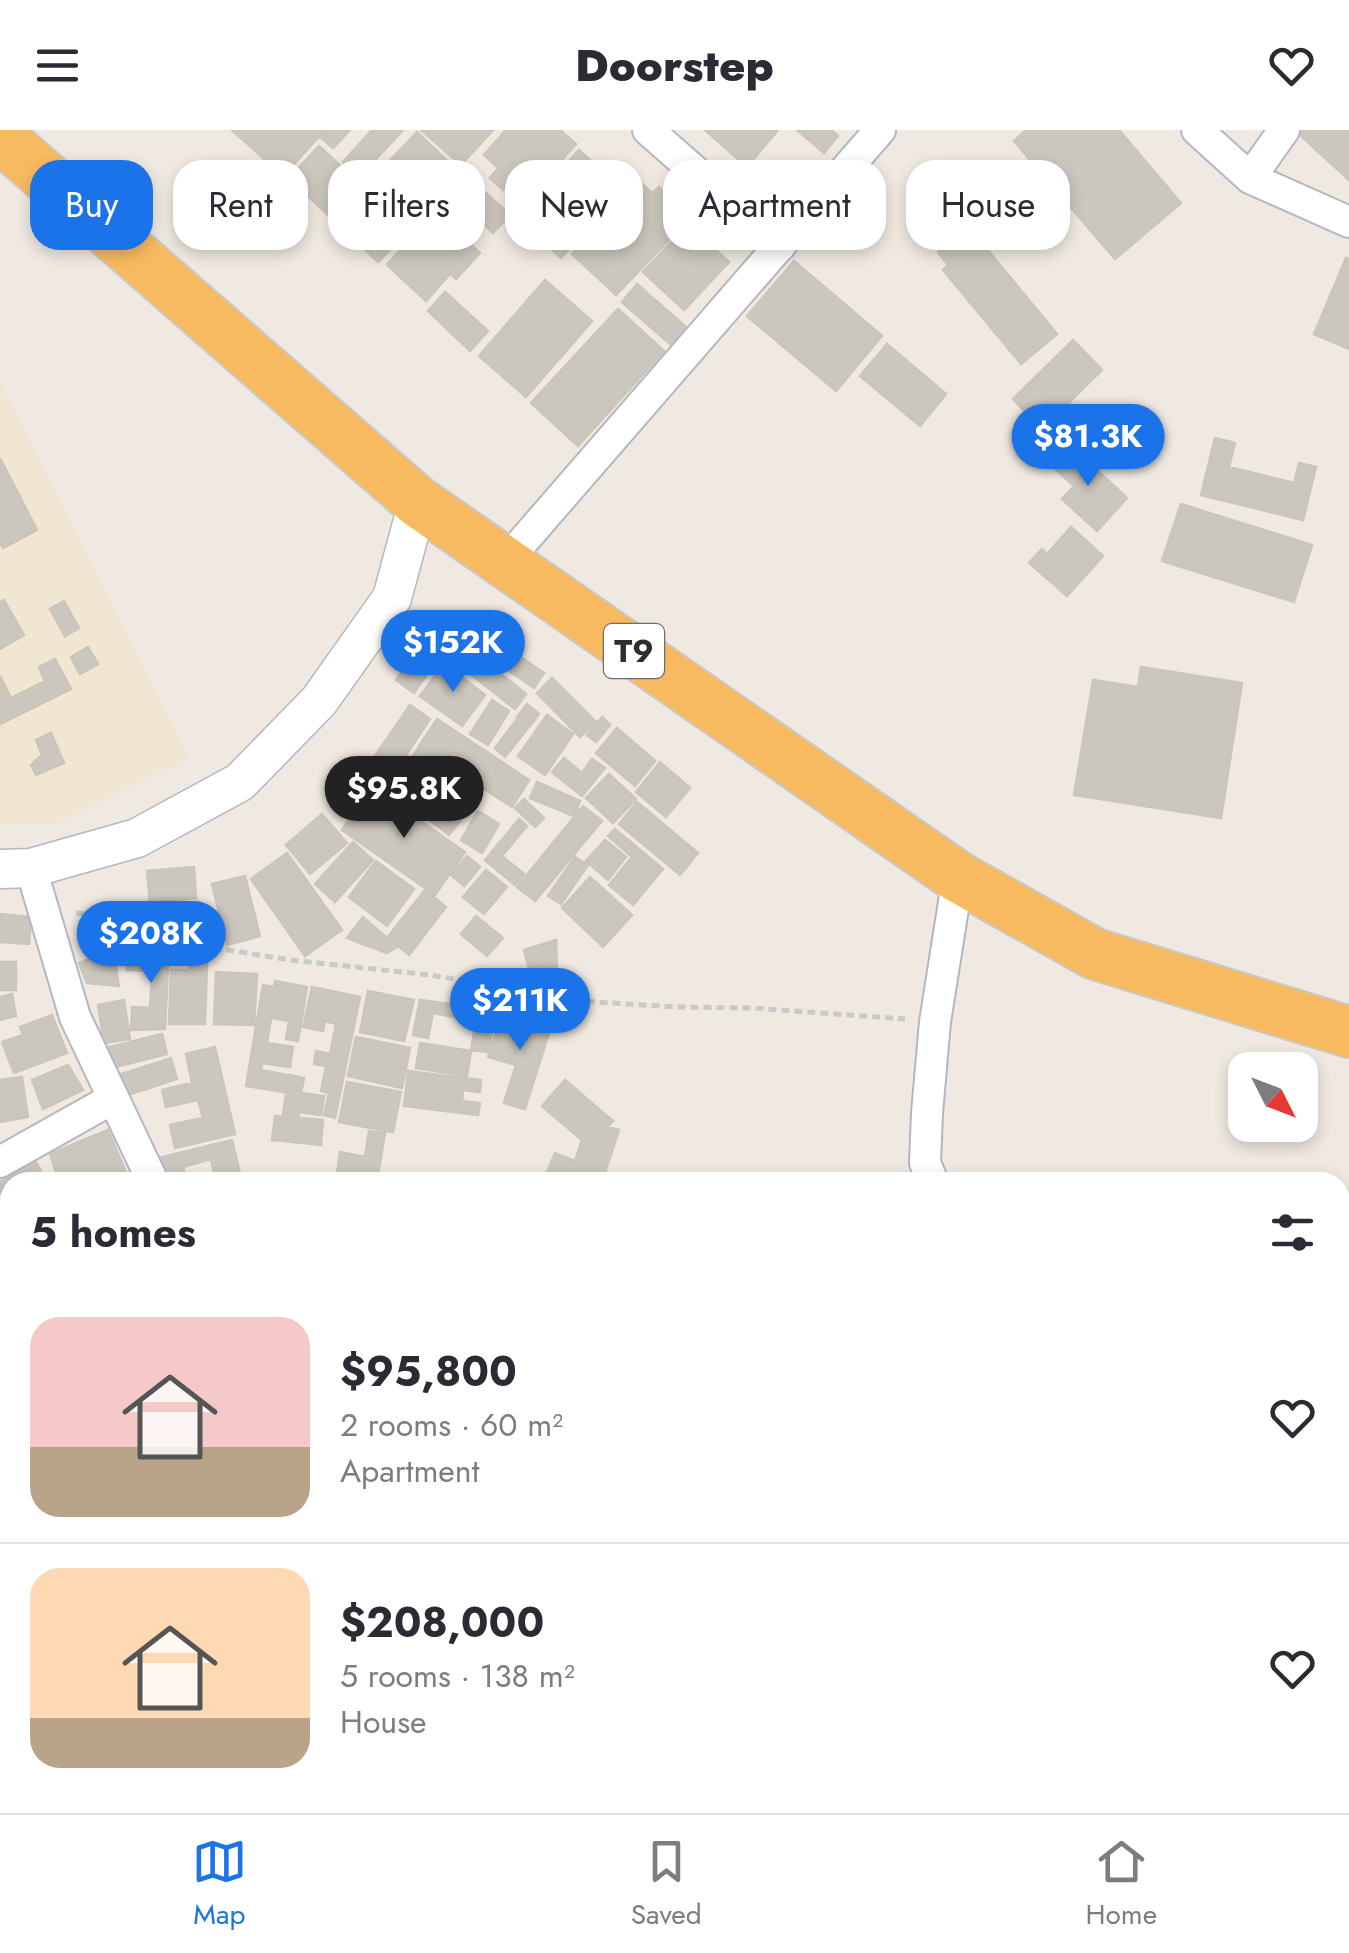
<!DOCTYPE html>
<meta charset="utf-8">
<style>
body{margin:0;font-family:Jost,sans-serif;background:#f2f2f3;color:#2b2b33;height:100vh;display:flex;flex-direction:column;font-size:38px;white-space:nowrap}
*{box-sizing:border-box;margin:0}
p{font-size:32px;color:#7c7c81}
.icon{flex:none;width:55px;height:55px;fill:none;stroke:currentColor;stroke-width:2;stroke-linecap:round;stroke-linejoin:round}
.map{position:relative;flex:1;overflow:hidden}
.panel{position:absolute;left:0px;top:1042px;width:1350px;height:642px;display:flex;flex-direction:column;background:#fff;border-radius:30px 30px 0 0;box-shadow:0 5px 15px #0003}
.panel>*{flex:none}
.guide{position:absolute;left:30px;top:30px;width:1290px;height:90px;display:flex;gap:20px}
.needle{width:65px;rotate:132deg}
.tools{position:absolute;left:1228px;top:922px;display:grid;gap:20px}
.tools a{display:grid;place-items:center;width:90px;height:90px;border-radius:20px;background:#fff;box-shadow:0 5px 15px #0003;font-size:50px}
.price{position:absolute;translate:-50% -85px;padding:0 22px;border-radius:35px;background:#1a73e8;color:#fff;font-size:32px;line-height:65px;filter:drop-shadow(0 2px 5px #0008)}
.price::after{content:'';position:absolute;left:50%;top:60px;width:30px;height:22px;margin-left:-15px;background:inherit;clip-path:polygon(0 0,100% 0,50% 100%)}
.price.active{background:#222;color:#fff}
ul{padding:0;list-style:none}
li{display:flex;align-items:center;gap:30px;height:250px;padding:0 30px}
li+li{border-top:2px solid #e1e1e2}
li span{display:grid;place-items:center;flex:none;width:280px;height:200px;border-radius:30px;color:#555}
li>.icon{margin-inline-start:auto}
span .icon{width:120px;height:120px;fill:#fffc;stroke-width:1}
li b{font-size:42px}
h2{display:flex;justify-content:space-between;align-items:center;height:120px;padding:0 30px;font-size:42px}
.tag{padding:0 35px;border-radius:30px;background:#fff;box-shadow:0 5px 15px #0003;font-size:35px;line-height:90px}
.tag.active{background:#1a73e8;color:#fff}
header{display:flex;justify-content:space-between;align-items:center;height:130px;padding:0 30px;background:#fff;font-size:45px;font-weight:800}
.menu{display:flex;justify-content:space-around;align-items:center;height:140px;border-top:2px solid #e1e1e2;background:#fff;font-size:28px;color:#7c7c81}
.menu a{display:grid;justify-items:center;gap:5px}
.menu .active{color:#1a73e8}
.map>svg:first-child{display:block}
</style>
<header><svg class="icon" aria-label="menu" viewBox="0 0 24 24"><path d="M4 6h16M4 12h16M4 18h16"/></svg>Doorstep<svg class="icon" aria-label="heart" viewBox="0 0 24 24"><path d="M12 20l-8-8c-3-5 5-10 8-4 3-6 11-1 8 4z"/></svg></header>
<div class="map">
<svg width="1349" height="1683" viewBox="0 0 1349 1683">
<rect width="100%" height="100%" fill="#efe9e1"/>
<!-- education -->
<path fill="#f0e6d1" d="M0 253 190 628 57 693 0 695Z"/>
<!-- building -->
<path fill="#cbc7bf" stroke="#cbc5ba" stroke-width="2.5" fill-rule="evenodd" d="M232 0H325L283 46Z
M327 0H350L333 18 320 7Z
M372 0H403L359 47 343 32Z
M421 0H493L461 35Z
M506 0H560L576 14 533 62 516 46 503 60 490 48 498 38 484 25Z
M705 0H778L747 37Z
M797 0H831L838 6 824 23Z
M1026 0H1119L1181 73 1115 129 1014 11Z
M1303 0H1349V50L1299 4Z
M417 2 457 40 440 58 445 62 378 132 334 90Z
M319 16 359 53 328 85 289 48Z
M579 20 603 42 595 51 615 69 561 128 518 87Z
M468 47 510 85 493 103 452 64Z
M640 52 652 63 659 57 678 75 671 82 684 94 616 165 572 124Z
M435 81 480 123 456 149 450 144 426 171 387 135Z
M688 94 729 132 684 180 643 142Z
M961 104 973 119 981 112 1057 204 1021 234 943 140 948 135 938 122Z
M1346 128 1349 129V219L1314 204Z
M794 131 882 206 836 261 747 186Z
M545 150 592 191 526 267 479 226Z
M637 154 686 197 670 214 622 172Z
M445 162 488 201 470 221 428 181Z
M618 179 664 221 578 316 531 273Z
M1073 210 1102 240 1042 299 1013 269Z
M887 214 946 264 920 296 860 246Z
M1215 308 1235 313 1229 337 1294 353 1299 333 1316 337 1303 390 1201 365Z
M1069 314 1127 368 1097 401 1062 369 1074 356 1050 334Z
M0 328 37 400 3 418 0 412Z
M1181 374 1312 415 1294 472 1162 431Z
M1071 397 1103 426 1067 466 1029 433 1042 419 1047 424Z
M4 470 24 505 0 519V472Z
M64 471 79 498 65 506 50 479Z
M472 489 504 518 491 533 459 504Z
M438 494 526 564 515 579 426 509Z
M88 517 98 534 80 544 71 527Z
M419 519 436 531 414 563 396 550Z
M518 525 544 543 534 558 508 540Z
M55 529 71 559 0 594V546L11 568 45 551 39 537Z
M444 534 485 565 462 596 420 566Z
M1141 537 1242 553 1221 688 1074 665 1093 550 1138 557Z
M552 548 596 592 580 607 537 563Z
M492 570 509 581 488 615 470 604Z
M527 574 539 584 530 596 517 587Z
M410 575 430 589 383 659 362 645Z
M547 585 573 604 545 645 518 626Z
M602 587 610 595 596 612 587 605Z
M437 589 529 650 512 677 419 616Z
M517 589 528 598 505 627 495 618Z
M617 598 655 631 635 656 596 623Z
M51 603 64 633 36 645 31 635 42 625 36 610Z
M419 617 449 638 440 650 410 630Z
M564 628 582 643 592 629 605 638 582 666 552 642Z
M407 631 469 680 449 705 387 656Z
M660 632 690 658 666 687 636 662Z
M609 644 636 669 613 693 586 668Z
M537 652 580 671 574 686 530 668Z
M372 657 465 722 435 765 342 700Z
M524 669 544 688 535 697 515 678Z
M637 672 698 723 680 745 619 694Z
M583 676 602 691 535 771 517 757Z
M478 681 499 694 482 723 461 710Z
M322 684 347 713 310 744 286 715Z
M519 689 527 696 502 726 524 744 515 755 485 730Z
M615 699 663 739 633 775 609 755 632 727 608 706Z
M605 710 626 727 608 750 586 731Z
M353 712 373 730 335 772 315 754Z
M287 723 342 800 305 826 251 749Z
M467 726 480 737 464 756 451 745Z
M575 727 588 735 561 774 548 766Z
M376 731 414 759 387 796 349 767Z
M194 737 196 768 150 773 147 741Z
M486 740 507 757 484 784 463 767Z
M245 746 260 806 227 815 212 754Z
M590 747 632 785 603 817 562 778Z
M425 760 446 777 409 825 398 816 387 823 347 808 363 787 387 808Z
M0 784 31 787 29 814 0 812Z
M476 786 503 808 487 826 461 804Z
M556 810 557 838 529 839 524 820Z
M128 816 169 817 165 899 131 900 132 877 150 878 152 841 127 840Z
M113 820 119 856 87 853 79 833Z
M0 832H16V860H0Z
M190 832 207 833 205 894H169L171 840H189Z
M216 842 257 844 254 895 214 894Z
M275 851 307 857 298 911 286 909 289 891 271 888 267 913 293 917 290 937 262 933 261 940 287 945 284 962 246 956 263 855 274 857Z
M312 857 360 867 335 988 324 985 329 963 321 961 326 936 314 934 316 921 330 924 336 894 325 891 323 901 303 897Z
M368 861 414 870 404 911 360 902Z
M12 864 16 886 0 890V867Z
M124 870 130 909 104 913 98 875Z
M420 870 496 880 488 922 471 920 476 891 433 883 428 908 413 905Z
M503 881 551 896 525 979 504 973 516 935 488 927Z
M52 885 67 923 14 943 2 912 23 905 20 897Z
M162 904 167 924 103 940 98 920Z
M356 907 410 918 402 958 348 946Z
M420 913 471 921 467 946 416 938Z
M215 917 235 1004 175 1018 170 995 203 988 198 970 166 977 162 960 192 953 186 924Z
M171 928 177 949 119 968 112 947Z
M68 935 83 960 43 979 32 950Z
M408 941 481 950 480 962 463 960 462 971 480 973 478 985 404 976Z
M289 945 304 948 301 963 324 966 321 985 299 982V986L283 984Z
M22 947 28 987 0 992V950Z
M565 950 613 991 607 997 619 1000 602 1052H558L545 1047 555 1023 575 1031 582 1010 542 976Z
M347 952 401 962 393 1002 339 992Z
M275 986 323 990 321 1015 272 1010Z
M108 1000 130 1052H59L50 1024Z
M369 1001 385 1003 377 1051 337 1044 340 1022 365 1027Z
M232 1010 242 1052H157L151 1030ZM211 1029 214 1043 186 1050 183 1037Z
M35 1031 41 1040 20 1052H10V1077L0 1061V1052Z
M0 1321H10V1369H0Z
M10 1427V1458H0V1428Z
M0 1508H9L10 1541H0Z"/>
<g fill="none" stroke-linecap="round" stroke-linejoin="round">
<!-- minor casing -->
<g stroke="#b4b7c1" stroke-width="34">
<path id="minor" d="M648 0 780 116
M1197 0 1250 48 1349 92
M1250 48 1284 0
M506 431 880 0
M31 738 75 887 153 1052
M0 1032 112 969
M933 1052 925 1033 927 983 935 892 958 747
M363 1675 365 1683
M1108 1675 1113 1683"/>
</g>
<!-- tertiary casing -->
<g stroke="#b4b7c1" stroke-width="41">
<path id="tertiary" d="M0 739 31 738 137 708 240 652 319 571 392 468 418 372"/>
</g>
<!-- trunk casing -->
<g stroke="#c9c9c9" stroke-width="54">
<path id="trunk" d="M0 7 418 372 958 747 1095 824 1349 902"/>
</g>
<!-- path -->
<path stroke="#c9c9c9" stroke-width="5" stroke-dasharray="8 5" stroke-linecap="butt" d="M76 783 133 790 197 815 290 830 430 845 595 872 676 877 753 878 905 889"/>
<!-- minor -->
<use href="#minor" stroke="#fff" stroke-width="30"/>
<!-- tertiary -->
<use href="#tertiary" stroke="#fff" stroke-width="38"/>
<!-- trunk -->
<use href="#trunk" stroke="#f8ba60" stroke-width="50"/>
</g>
<g text-anchor="middle" stroke-width="8" stroke-linejoin="round" paint-order="stroke">
<!-- shield labels -->
<rect fill="#fff" stroke="#6d6d6d" stroke-width="2.5" x="604" y="494" width="60" height="54" rx="8"/>
<g font-size="32" font-weight="bold" fill="#2e2e2e">
<text x="634" y="532">T9</text>
</g>
</g>
</svg>
<div class="tools">
<a><svg class="needle" viewBox="-14 -14 28 28"><path d="M0-13l5 13h-10z" fill="#e53935"/><path d="M0 13l5-13h-10z" fill="#7c7c81"/></svg></a>
</div>
<b class="price" style="left:1088px;top:359px">$81.3K</b>
<b class="price" style="left:453px;top:565px">$152K</b>
<b class="price active" style="left:404px;top:711px">$95.8K</b>
<b class="price" style="left:151px;top:856px">$208K</b>
<b class="price" style="left:520px;top:923px">$211K</b>
<div class="guide">
<a class="tag active">Buy</a>
<a class="tag">Rent</a>
<a class="tag">Filters</a>
<a class="tag">New</a>
<a class="tag">Apartment</a>
<a class="tag">House</a>
</div>
<section class="panel">
<h2>5 homes<svg class="icon" aria-label="filters" viewBox="0 0 24 24"><path d="M4 7h16M4 17h16"/><circle cx="9" cy="7" r="2"/><circle cx="15" cy="17" r="2"/></svg></h2>
<ul>
<li><span style="background:linear-gradient(#f6c9c9 65%,#b9a48a 0)"><svg class="icon" aria-label="home" viewBox="0 0 24 24"><path d="M3 11l9-7 9 7M6 9v11h12V9"/></svg></span><div><b>$95,800</b><p>2 rooms · 60 m²</p><p>Apartment</p></div><svg class="icon" aria-label="heart" viewBox="0 0 24 24"><path d="M12 20l-8-8c-3-5 5-10 8-4 3-6 11-1 8 4z"/></svg></li>
<li><span style="background:linear-gradient(#ffd9b3 75%,#b9a48a 0)"><svg class="icon" aria-label="home" viewBox="0 0 24 24"><path d="M3 11l9-7 9 7M6 9v11h12V9"/></svg></span><div><b>$208,000</b><p>5 rooms · 138 m²</p><p>House</p></div><svg class="icon" aria-label="heart" viewBox="0 0 24 24"><path d="M12 20l-8-8c-3-5 5-10 8-4 3-6 11-1 8 4z"/></svg></li>
</ul>
</section>
</div>
<nav class="menu">
<a class="active"><svg class="icon" aria-label="map" viewBox="0 0 24 24"><path d="M3 6l6-2 6 2 6-2v14l-6 2-6-2-6 2zM9 4v14M15 6v14"/></svg>Map</a>
<a><svg class="icon" aria-label="saved" viewBox="0 0 24 24"><path d="M7 4h10v16l-5-4-5 4z"/></svg>Saved</a>
<a><svg class="icon" aria-label="home" viewBox="0 0 24 24"><path d="M3 11l9-7 9 7M6 9v11h12V9"/></svg>Home</a>
</nav>
